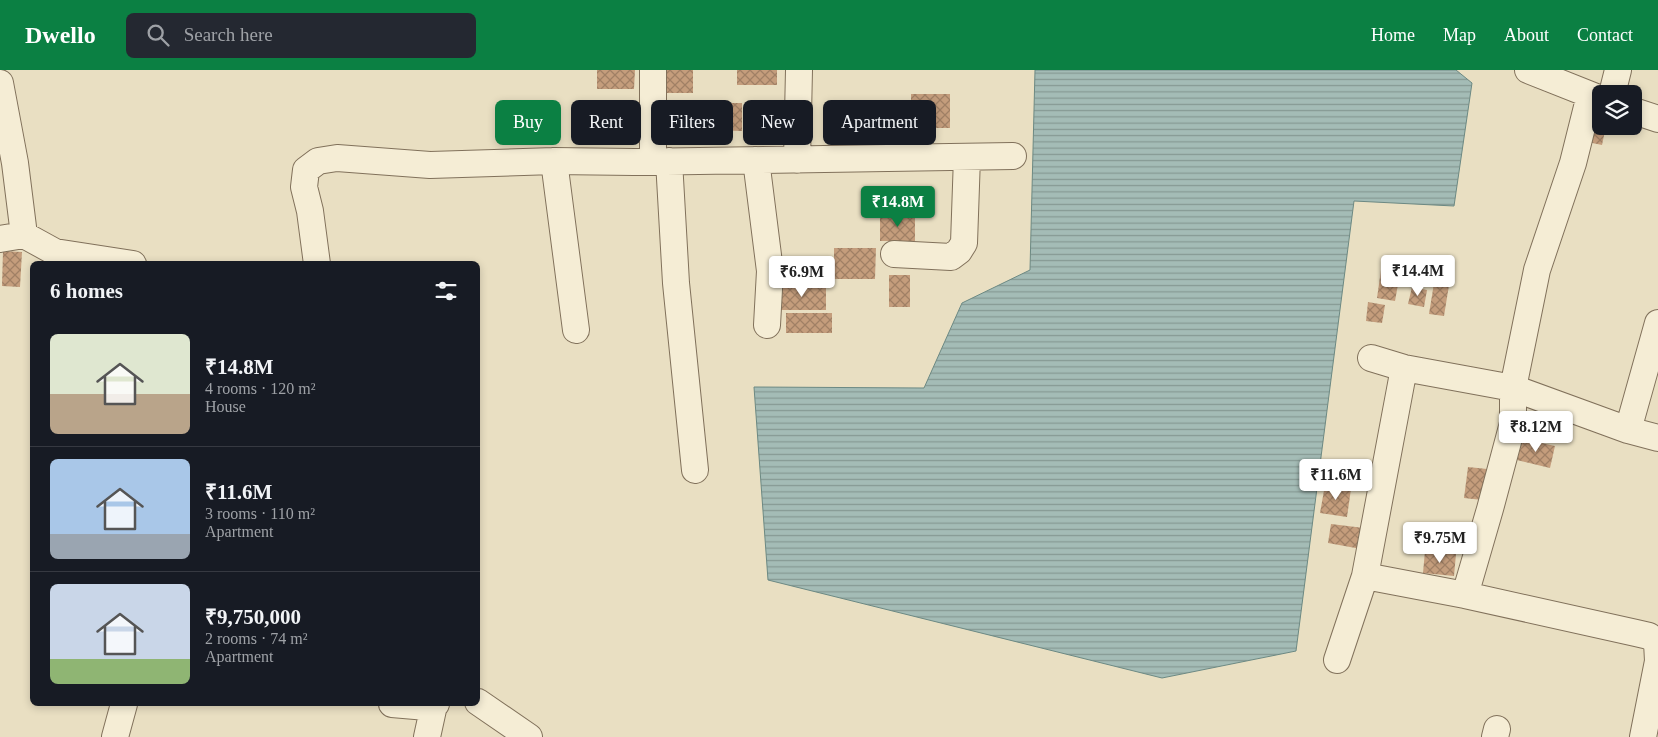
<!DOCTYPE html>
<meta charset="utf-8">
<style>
body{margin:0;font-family:Georgia,serif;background:#242831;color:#f1f3f6;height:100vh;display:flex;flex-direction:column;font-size:19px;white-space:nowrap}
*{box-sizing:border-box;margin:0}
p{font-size:16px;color:#9ea1a6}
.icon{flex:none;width:28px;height:28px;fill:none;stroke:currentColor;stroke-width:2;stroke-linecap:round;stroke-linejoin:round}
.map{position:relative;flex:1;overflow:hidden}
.panel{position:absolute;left:30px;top:191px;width:450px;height:445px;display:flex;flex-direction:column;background:#171b24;border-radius:8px;box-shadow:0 2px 8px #0003}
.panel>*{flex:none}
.banner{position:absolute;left:495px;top:30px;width:475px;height:45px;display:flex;gap:10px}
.buttons{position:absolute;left:1592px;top:15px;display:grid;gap:10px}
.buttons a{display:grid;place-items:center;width:50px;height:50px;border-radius:8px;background:#171b24;box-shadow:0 2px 8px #0003;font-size:25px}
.price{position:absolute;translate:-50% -42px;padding:0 11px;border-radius:5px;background:#fff;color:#222;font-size:16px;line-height:32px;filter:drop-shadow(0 1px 2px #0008)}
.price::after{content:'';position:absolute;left:50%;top:30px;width:15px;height:11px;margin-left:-8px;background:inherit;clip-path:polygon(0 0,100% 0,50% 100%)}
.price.on{background:#0b8043;color:#fff}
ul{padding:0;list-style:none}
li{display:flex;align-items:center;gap:15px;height:125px;padding:0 20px}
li+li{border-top:1px solid #363941}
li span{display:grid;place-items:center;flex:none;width:140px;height:100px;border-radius:8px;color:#555}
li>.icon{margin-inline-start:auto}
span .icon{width:60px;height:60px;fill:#fffc;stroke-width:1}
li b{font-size:21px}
h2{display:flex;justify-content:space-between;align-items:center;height:60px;padding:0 20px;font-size:21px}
.tag{padding:0 18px;border-radius:8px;background:#171b24;box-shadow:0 2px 8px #0003;font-size:18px;line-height:45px}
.tag.on{background:#0b8043;color:#fff}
header{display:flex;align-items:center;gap:30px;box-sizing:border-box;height:70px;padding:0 25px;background:#0b8043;color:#fff}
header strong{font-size:24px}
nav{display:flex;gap:28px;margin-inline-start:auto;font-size:18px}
.search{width:350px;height:45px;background:#242831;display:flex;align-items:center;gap:12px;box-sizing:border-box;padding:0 18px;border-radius:8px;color:#9ea1a6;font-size:19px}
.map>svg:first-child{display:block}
</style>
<header>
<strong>Dwello</strong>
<div class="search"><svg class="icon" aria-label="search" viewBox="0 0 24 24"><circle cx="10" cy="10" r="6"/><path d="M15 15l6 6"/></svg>Search here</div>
<nav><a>Home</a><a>Map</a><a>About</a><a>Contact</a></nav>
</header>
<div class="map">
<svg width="1658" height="667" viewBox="0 0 1658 667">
<defs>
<pattern id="water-rules" width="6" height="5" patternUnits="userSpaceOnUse" patternTransform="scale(1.25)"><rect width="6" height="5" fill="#a4bcb6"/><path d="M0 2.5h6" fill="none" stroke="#869993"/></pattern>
<pattern id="building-cross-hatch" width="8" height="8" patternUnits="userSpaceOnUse" patternTransform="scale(1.25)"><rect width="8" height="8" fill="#c49d7c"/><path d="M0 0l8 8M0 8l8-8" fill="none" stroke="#a08065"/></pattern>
</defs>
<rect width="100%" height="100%" fill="#e9dfc2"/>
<!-- water -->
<path fill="url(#water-rules)" stroke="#6c8983" d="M1035 0H1456L1472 13 1454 136 1354 131 1296 581 1162 608 768 510 754 317 924 318 962 233 1030 200Z"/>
<!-- building -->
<path fill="url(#building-cross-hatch)" d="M597 0H635L634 19H597Z
M663 0H693V23H663Z
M737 0H777V15H737Z
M911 24H950V58H911Z
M708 33H742V61L708 60Z
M1601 33V56H1606L1602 75 1583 71Z
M880 144H915V171H880Z
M834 178H876L875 209H834Z
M3 181 22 182 20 217 2 216Z
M1381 200 1400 203 1395 231 1377 228Z
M889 205H910V237H889Z
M1435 207 1450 209 1444 246 1429 244Z
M778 215H826V240H778Z
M1412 217 1427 220 1424 237 1408 234Z
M1368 232 1385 235 1382 253 1366 251Z
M786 243H832V263H786Z
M1523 369 1555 376 1550 398 1517 390Z
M1468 397 1487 399 1482 430 1464 428Z
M1325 415 1351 419 1347 447 1320 443Z
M1331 454 1364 458 1361 479 1328 473Z
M1425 481 1456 484 1454 506 1423 503Z"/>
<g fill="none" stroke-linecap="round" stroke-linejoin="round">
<!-- minor casing -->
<g stroke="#81715b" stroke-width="28">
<path id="minor" d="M653 0V91
M1528 0 1601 29
M0 13 15 93 24 165 55 182 133 194
M1612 24 1618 0
M1590 25 1573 93 1537 200 1513 318V353L1490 439 1465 525 1636 563 1649 566 1657 572 1658 591 1643 667
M1634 41 1658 49
M756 90 770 201 767 255
M797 90 799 0
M554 91 576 260
M669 91 676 213 695 400
M0 169 24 165
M894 184 951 187 959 181 964 173 967 87
M317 194 310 141 304 117 306 100 318 91 337 88 430 95 554 91 634 92 1013 86
M1371 288 1404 298 1513 318 1628 360 1658 368
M1628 360 1658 253
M1365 506 1404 298
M1337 590 1365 506 1465 525
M478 632 529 667
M392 634 427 637 436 634
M115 667 124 634
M427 667 434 635
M1495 667 1497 659"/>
</g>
<!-- minor -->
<use href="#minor" stroke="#f5edd5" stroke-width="26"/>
</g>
</svg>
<div class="buttons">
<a><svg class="icon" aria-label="layers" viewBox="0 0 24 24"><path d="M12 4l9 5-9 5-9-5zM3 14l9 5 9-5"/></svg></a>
</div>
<b class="price on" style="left:898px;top:158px">₹14.8M</b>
<b class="price" style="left:1418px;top:227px">₹14.4M</b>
<b class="price" style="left:802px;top:228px">₹6.9M</b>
<b class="price" style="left:1536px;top:383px">₹8.12M</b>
<b class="price" style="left:1336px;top:431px">₹11.6M</b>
<b class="price" style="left:1440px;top:494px">₹9.75M</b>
<div class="banner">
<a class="tag on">Buy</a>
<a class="tag">Rent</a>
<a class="tag">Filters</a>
<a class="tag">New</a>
<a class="tag">Apartment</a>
</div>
<section class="panel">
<h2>6 homes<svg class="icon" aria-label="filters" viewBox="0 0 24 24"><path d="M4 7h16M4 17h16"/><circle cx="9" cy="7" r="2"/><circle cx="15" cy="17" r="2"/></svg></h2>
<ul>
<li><span style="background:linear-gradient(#dfe7d0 60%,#b9a48a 0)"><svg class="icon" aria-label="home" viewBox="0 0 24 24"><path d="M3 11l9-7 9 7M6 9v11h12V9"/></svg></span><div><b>₹14.8M</b><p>4 rooms · 120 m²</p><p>House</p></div></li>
<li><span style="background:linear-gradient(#a9c7e8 75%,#9aa5b1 0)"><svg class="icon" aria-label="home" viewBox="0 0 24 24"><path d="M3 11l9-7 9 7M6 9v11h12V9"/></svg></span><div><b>₹11.6M</b><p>3 rooms · 110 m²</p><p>Apartment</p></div></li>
<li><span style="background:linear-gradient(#c9d6e8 75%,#8fb573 0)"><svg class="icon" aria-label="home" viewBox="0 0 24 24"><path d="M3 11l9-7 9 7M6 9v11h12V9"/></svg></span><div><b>₹9,750,000</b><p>2 rooms · 74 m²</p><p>Apartment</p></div></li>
</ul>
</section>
</div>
